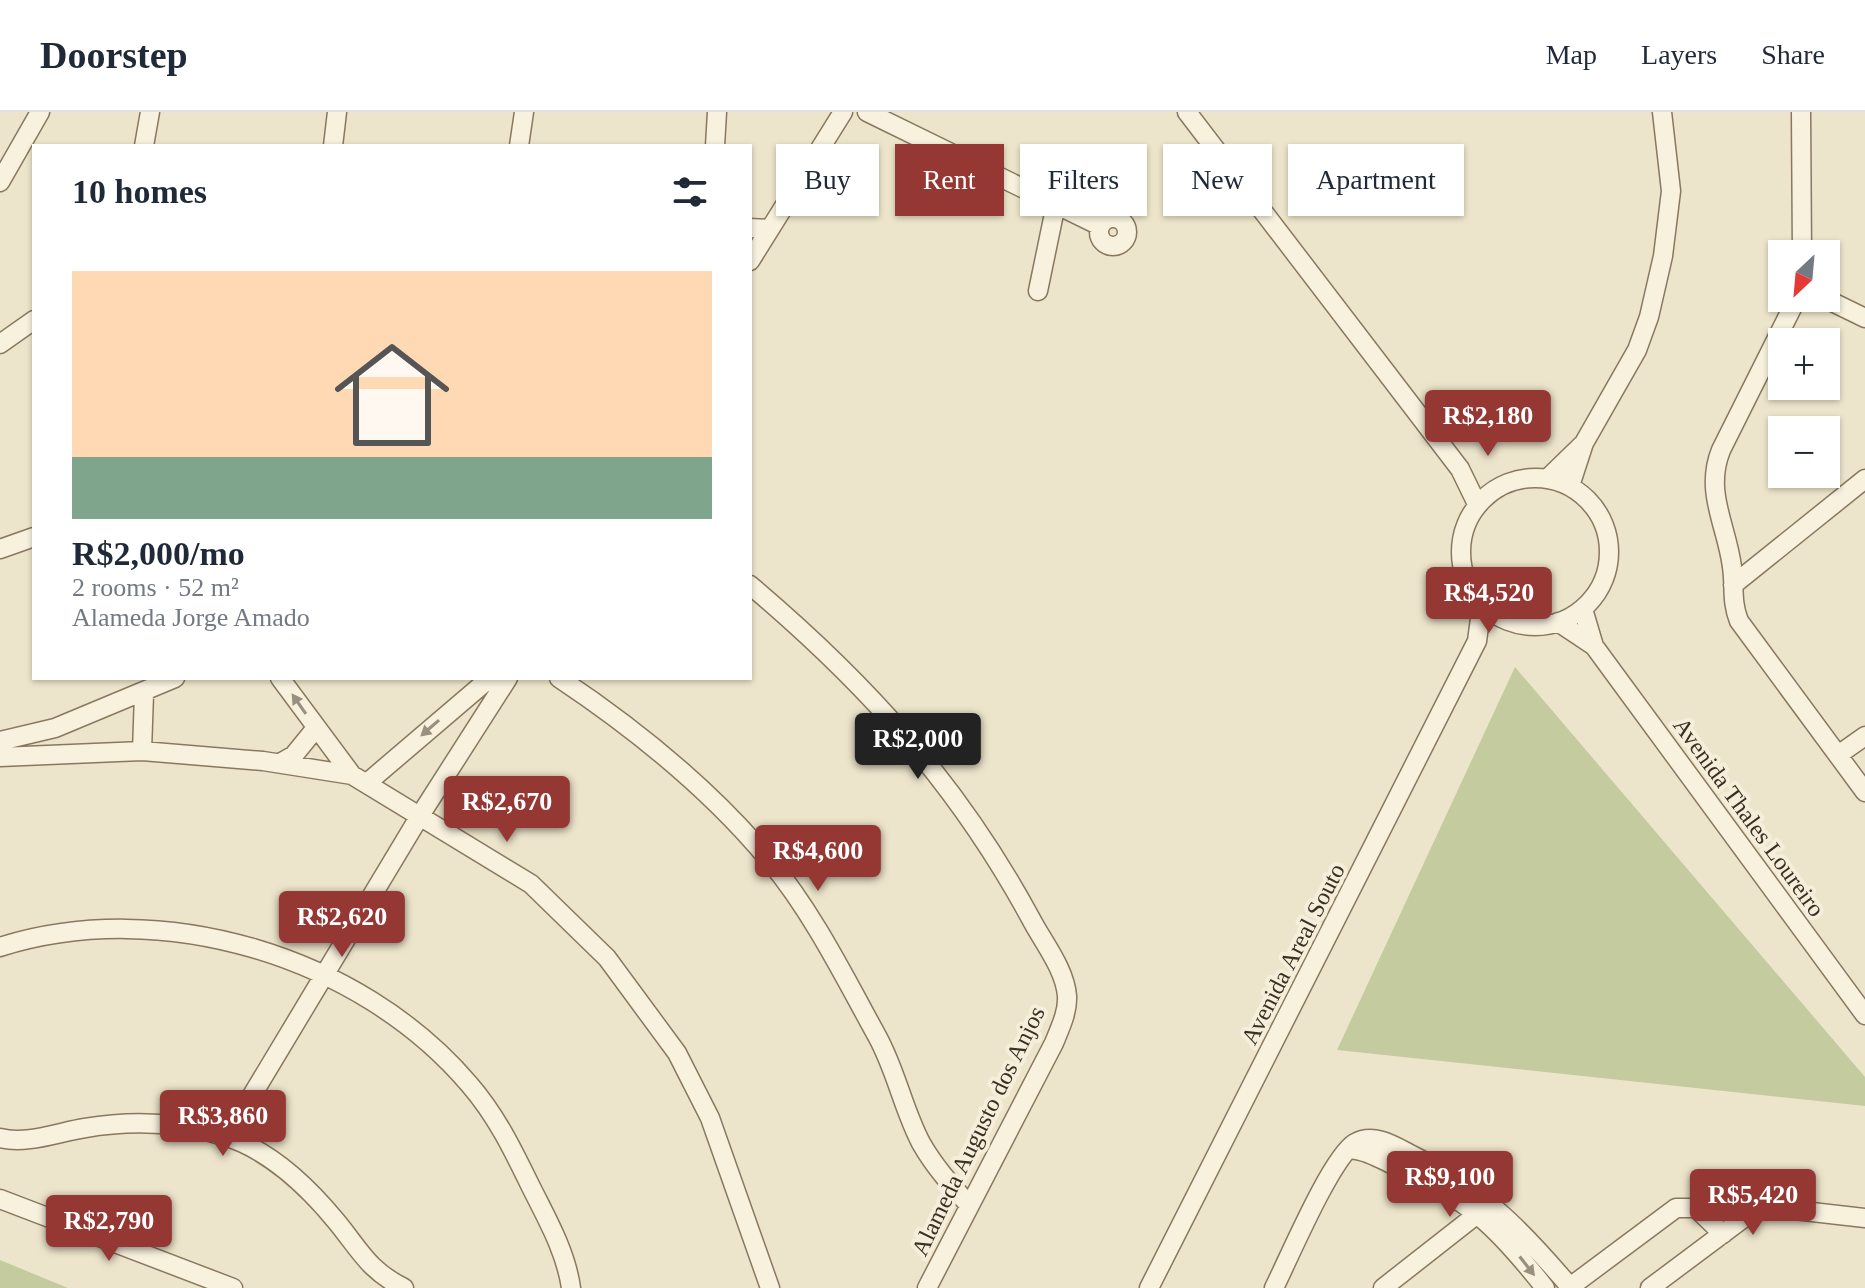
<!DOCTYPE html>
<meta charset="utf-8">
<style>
body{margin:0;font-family:"Times New Roman",serif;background:#f2f2f3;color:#1f2937;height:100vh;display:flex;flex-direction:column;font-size:30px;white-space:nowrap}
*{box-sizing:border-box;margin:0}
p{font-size:26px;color:#747a83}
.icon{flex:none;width:44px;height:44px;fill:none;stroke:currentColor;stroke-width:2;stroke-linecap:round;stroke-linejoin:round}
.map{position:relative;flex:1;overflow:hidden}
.side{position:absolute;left:32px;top:32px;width:720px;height:536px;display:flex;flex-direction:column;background:#fff;border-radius:0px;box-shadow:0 2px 6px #0004}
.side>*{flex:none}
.banner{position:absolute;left:776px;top:32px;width:760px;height:72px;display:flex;gap:16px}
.needle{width:52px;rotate:206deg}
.controls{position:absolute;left:1768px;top:128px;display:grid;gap:16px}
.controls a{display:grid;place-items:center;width:72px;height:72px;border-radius:0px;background:#fff;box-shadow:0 2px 6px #0004;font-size:40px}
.price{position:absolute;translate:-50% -68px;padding:0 18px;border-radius:8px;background:#953732;color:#fff;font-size:26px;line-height:52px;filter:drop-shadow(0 2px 4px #0008)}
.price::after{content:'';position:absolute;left:50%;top:48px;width:24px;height:18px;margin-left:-12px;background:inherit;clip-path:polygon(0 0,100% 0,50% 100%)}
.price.on{background:#222;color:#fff}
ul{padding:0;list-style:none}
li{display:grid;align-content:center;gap:16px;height:424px;padding:0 40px}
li+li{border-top:2px solid #e0e1e3}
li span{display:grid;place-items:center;height:248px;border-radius:0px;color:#555}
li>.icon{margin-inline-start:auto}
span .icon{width:144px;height:144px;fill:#fffc;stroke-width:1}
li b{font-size:34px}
h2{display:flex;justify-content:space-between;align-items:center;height:96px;padding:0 40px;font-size:34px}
.tag{padding:0 28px;border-radius:0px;background:#fff;box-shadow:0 2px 6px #0004;font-size:28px;line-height:72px}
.tag.on{background:#953732;color:#fff}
header{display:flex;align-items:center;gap:48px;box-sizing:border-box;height:112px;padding:0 40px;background:#fff;border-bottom:2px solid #e0e1e3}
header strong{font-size:38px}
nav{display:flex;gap:44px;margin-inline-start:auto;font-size:28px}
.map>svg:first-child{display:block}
</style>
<header>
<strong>Doorstep</strong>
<nav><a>Map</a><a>Layers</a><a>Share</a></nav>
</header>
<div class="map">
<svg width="1865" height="1176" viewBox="0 0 1865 1176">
<rect width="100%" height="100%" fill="#ede5cb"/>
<!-- green -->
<path fill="#c4cb9f" d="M1515 555 1865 965V994L1337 938Z
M0 1148 68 1176H0Z"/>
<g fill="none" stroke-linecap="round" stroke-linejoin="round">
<!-- minor casing -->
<g stroke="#89785f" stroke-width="21">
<path id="minor" d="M867 0 1100 114
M1187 0 1460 357 1477 392
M1801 0 1802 142
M144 34 150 0
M333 34 337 0
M519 34 524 0
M715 34 717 0
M0 70 40 0
M1099 120a14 14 0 1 1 28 0a14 14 0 1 1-28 0Z
M750 116 770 117
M750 149 843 0
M1038 179 1056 92
M1797 186 1721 338C1704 380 1727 414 1732 455 1735 475 1731 489 1739 509L1865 680
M1824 186 1865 206
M0 232 34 208
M1461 440a74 74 0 1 1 148 0a74 74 0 1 1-148 0Z
M1548 366 1582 333
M1570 374 1584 331 1637 238 1649 205 1663 144 1671 79 1662 0
M0 437 34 425
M750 473C866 571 958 672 1031 807 1043 830 1065 857 1067 884 1068 900 1060 916 1054 931L927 1176
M1733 473 1865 367
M1583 497 1594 534 1865 903
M1558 510 1594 534
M280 566 352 663
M559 566C637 618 709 676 769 748 813 801 844 864 877 924 896 958 903 997 921 1031 934 1054 951 1073 969 1093
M0 629 55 616 175 566
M142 639 144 582
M1838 643 1865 624
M0 645 142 639 263 649 352 663 531 772 607 846 677 941 710 1006 770 1176
M280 651 294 643 316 616
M367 671 490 566
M0 835C161 784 360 844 469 972 496 1003 513 1038 531 1075 547 1107 566 1140 571 1176
M227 1025 421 702 508 566
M0 1026C26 1033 59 1020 85 1016 132 1008 179 1010 224 1024 268 1037 308 1075 336 1109 360 1138 368 1158 404 1176
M1349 1037C1367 1038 1384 1049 1400 1056 1470 1089 1498 1116 1545 1176
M0 1087 233 1176
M1570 1175 1676 1096H1696L1723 1122
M1149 1176 1477 529 1482 492
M1274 1176C1289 1146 1331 1046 1355 1031 1374 1020 1395 1034 1412 1043 1484 1079 1519 1115 1571 1176
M1383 1176 1485 1096
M1650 1176 1745 1105 1768 1095 1865 1106"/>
</g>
<!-- minor -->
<use href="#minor" stroke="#f8f1de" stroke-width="18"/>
</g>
<!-- one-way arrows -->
<defs><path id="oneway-solid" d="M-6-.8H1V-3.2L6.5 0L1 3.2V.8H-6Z" transform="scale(2)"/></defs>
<g fill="#9a9080">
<use href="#oneway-solid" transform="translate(299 592) rotate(-125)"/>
<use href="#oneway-solid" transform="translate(430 616) rotate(139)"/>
<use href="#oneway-solid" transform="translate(1527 1154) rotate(52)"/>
</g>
<g text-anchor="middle" stroke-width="8" stroke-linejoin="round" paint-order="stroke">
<!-- street labels -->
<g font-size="24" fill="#3b2f22" stroke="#f5eeda">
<text transform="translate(1749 705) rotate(54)" y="8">Avenida Thales Loureiro</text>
<text transform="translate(1293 842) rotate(-63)" y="8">Avenida Areal Souto</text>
<text transform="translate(978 1019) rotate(-64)" y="8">Alameda Augusto dos Anjos</text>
</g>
</g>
</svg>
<div class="controls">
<a><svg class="needle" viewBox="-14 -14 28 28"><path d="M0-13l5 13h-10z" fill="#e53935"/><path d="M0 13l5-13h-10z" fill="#747a83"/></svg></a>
<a>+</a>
<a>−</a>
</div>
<b class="price" style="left:1488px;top:346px">R$2,180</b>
<b class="price" style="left:1489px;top:523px">R$4,520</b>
<b class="price on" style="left:918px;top:669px">R$2,000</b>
<b class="price" style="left:507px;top:732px">R$2,670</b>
<b class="price" style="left:818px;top:781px">R$4,600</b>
<b class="price" style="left:342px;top:847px">R$2,620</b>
<b class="price" style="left:223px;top:1046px">R$3,860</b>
<b class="price" style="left:1450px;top:1107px">R$9,100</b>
<b class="price" style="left:1753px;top:1125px">R$5,420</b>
<b class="price" style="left:109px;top:1151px">R$2,790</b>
<div class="banner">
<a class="tag">Buy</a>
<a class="tag on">Rent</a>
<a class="tag">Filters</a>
<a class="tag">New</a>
<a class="tag">Apartment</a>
</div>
<section class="side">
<h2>10 homes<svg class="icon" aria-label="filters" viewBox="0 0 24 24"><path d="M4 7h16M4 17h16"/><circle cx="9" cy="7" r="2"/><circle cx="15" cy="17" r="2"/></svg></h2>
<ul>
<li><span style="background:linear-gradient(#ffd9b3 75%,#7fa58c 0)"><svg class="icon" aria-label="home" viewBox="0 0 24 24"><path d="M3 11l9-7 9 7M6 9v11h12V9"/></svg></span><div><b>R$2,000/mo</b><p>2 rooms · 52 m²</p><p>Alameda Jorge Amado</p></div></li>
</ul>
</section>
</div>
